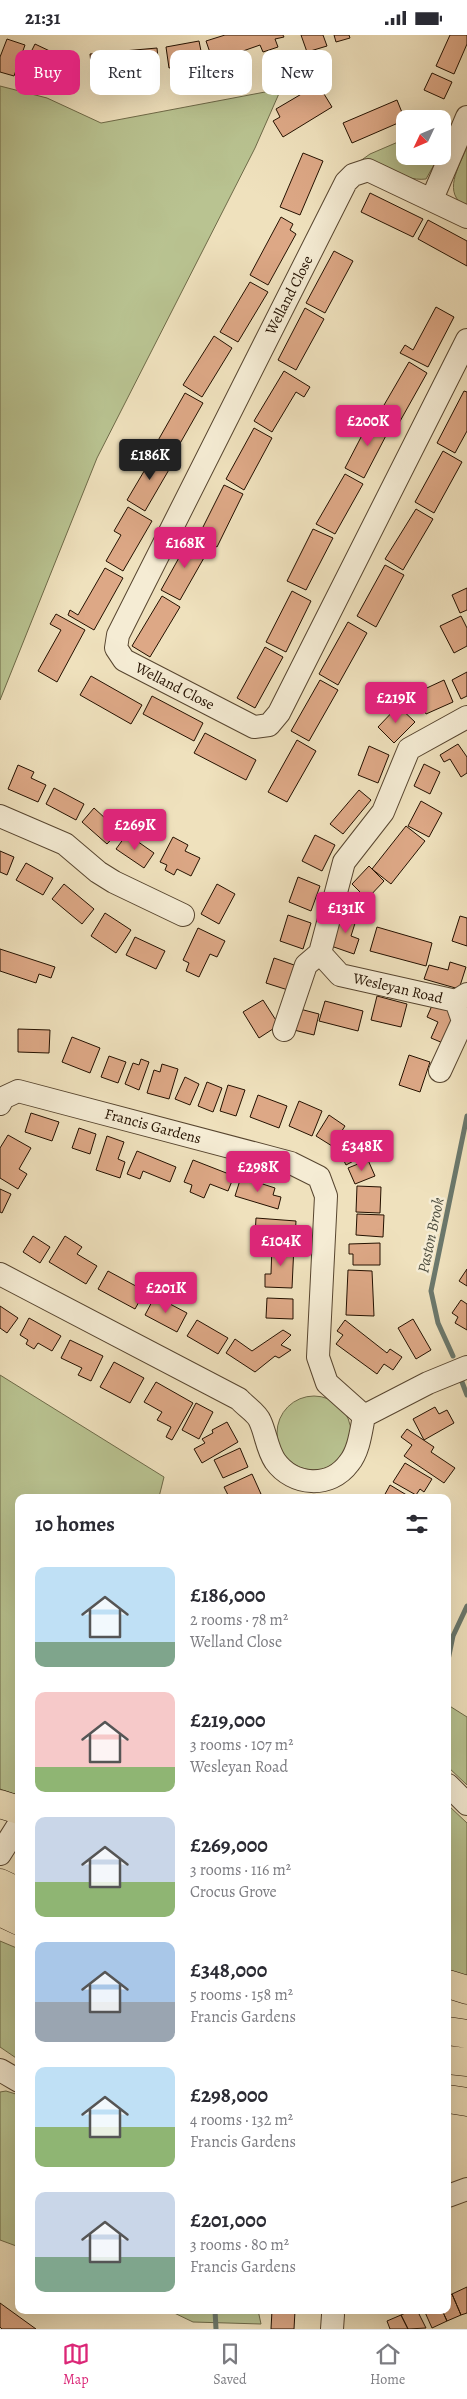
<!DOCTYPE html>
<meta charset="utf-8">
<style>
body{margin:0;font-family:Alegreya,serif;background:#f2f2f3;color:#2b2b33;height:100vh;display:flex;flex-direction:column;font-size:19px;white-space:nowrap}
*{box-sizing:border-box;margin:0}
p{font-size:16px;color:#7c7c81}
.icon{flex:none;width:28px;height:28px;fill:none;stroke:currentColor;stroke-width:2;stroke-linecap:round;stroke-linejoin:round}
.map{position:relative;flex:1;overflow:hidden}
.sheet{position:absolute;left:15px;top:1459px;width:436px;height:820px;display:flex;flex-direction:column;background:#fff;border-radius:10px;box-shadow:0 5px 20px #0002}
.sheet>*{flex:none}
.top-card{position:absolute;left:15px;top:15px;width:438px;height:45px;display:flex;gap:10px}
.needle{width:32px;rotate:226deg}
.controls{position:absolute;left:396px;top:75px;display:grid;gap:10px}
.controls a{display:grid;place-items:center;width:55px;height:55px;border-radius:10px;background:#fff;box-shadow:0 5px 20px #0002;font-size:25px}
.price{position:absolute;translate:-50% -42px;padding:0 11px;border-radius:5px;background:#db2777;color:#fff;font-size:16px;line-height:32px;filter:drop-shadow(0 1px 2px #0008)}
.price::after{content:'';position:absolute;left:50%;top:30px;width:15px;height:11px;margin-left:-8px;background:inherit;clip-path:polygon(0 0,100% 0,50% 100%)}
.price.on{background:#222;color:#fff}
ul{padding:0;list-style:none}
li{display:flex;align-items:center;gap:15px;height:125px;padding:0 20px}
li span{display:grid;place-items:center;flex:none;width:140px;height:100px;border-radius:10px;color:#555}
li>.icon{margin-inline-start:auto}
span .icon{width:60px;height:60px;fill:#fffc;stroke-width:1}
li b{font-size:21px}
h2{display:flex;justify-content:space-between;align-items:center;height:60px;padding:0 20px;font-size:21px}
.pill{padding:0 18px;border-radius:10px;background:#fff;box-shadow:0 5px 20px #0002;font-size:18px;line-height:45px}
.pill.on{background:#db2777;color:#fff}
.status{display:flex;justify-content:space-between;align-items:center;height:35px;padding:0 25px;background:#fff;direction:ltr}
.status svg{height:14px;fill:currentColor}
.dock{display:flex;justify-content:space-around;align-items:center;height:70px;border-top:1px solid #e1e1e2;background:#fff;font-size:14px;color:#7c7c81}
.dock a{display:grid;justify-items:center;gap:2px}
.dock .on{color:#db2777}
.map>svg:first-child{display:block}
</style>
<div class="status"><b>21:31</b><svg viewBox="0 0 49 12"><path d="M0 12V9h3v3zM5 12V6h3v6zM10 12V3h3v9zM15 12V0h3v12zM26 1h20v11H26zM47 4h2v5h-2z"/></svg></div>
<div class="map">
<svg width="467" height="2294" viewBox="0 0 467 2294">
<rect width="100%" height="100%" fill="#efe1bd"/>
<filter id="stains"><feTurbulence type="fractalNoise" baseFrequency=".004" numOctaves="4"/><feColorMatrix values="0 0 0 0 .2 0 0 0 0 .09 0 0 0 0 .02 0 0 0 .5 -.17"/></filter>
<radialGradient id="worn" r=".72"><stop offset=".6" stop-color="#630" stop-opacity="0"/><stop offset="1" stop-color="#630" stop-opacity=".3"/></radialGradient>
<!-- green -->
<path fill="#b9c391" stroke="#6e6a48" d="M0 51 47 63 101 88 281 54 255 113 97 423 0 665Z
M405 104V121H439L426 144C399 147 388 125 356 129L370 119Z
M467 112V172C441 159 459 132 467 112Z
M0 1340 164 1442 159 1462H19V1759L17 1760 0 1754Z
M277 1398a37 37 0 1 1 74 0a37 37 0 1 1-74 0Z
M448 1670 467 1682V1750L448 1732Z
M448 1770 467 1788V1945L448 1937Z
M0 1906 19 1914V2025L0 2012Z
M6 2056 19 2060V2212L0 2205V2057Z
M168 2275H258L261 2289 193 2287Z"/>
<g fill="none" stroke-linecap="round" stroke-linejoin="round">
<!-- stream -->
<path stroke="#6b786c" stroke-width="5" d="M453 1321 438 1288 431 1256 467 1081
M462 1347 467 1360
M448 1625 453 1601 467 1571
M215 2275 216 2294"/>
</g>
<!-- building -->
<path fill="#dda886" stroke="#241100" d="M225 0H283L284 2 275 4 278 12 263 17 260 10 226 22 228 27 215 32 206 6Z
M301 0H323L327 11 307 17Z
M334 0H349L350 3 336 7Z
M450 0H467V9L454 39 436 31Z
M7 4 25 10 14 41 0 37V22Z
M199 6 203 26 169 33 166 12Z
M35 9 54 18 40 46 21 37Z
M157 13 159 33 92 39 90 19Z
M432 38 452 47 444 64 424 55Z
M310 54 313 59 321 54 332 72 283 102 273 86 280 82 276 74Z
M397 65 405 85 352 108 343 88Z
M303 118 323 126 300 180 280 172Z
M370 158 423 184 413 202 361 177Z
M281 182 293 189 290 195 296 199 268 250 250 240Z
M428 185 467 206V231L418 204Z
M334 216 353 226 325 278 306 268Z
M250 247 268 257 238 307 220 297Z
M436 272 454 282 428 332 400 318 405 310 413 315Z
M305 273 324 284 296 335 278 325Z
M214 301 232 313 202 362 183 350Z
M409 327 427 338 399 388 380 377Z
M284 336 310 352 304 362 296 357 272 397 254 386Z
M464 356 467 357V396L455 418 437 408Z
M185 358 203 368 174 419 156 409Z
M372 381 391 391 364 443 345 433Z
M254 393 272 403 244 455 226 444Z
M156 416 174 426 145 476 127 465Z
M443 416 462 427 434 478 415 467Z
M345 439 363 449 335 499 316 489Z
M224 450 243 459 217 512 198 502Z
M128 472 152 486 123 536 106 526 121 500 114 496Z
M416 474 433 484 403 535 385 524Z
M313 494 333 503 306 555 287 546Z
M190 503 209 514 180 565 161 555Z
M385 530 404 540 376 592 357 581Z
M105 533 123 543 94 595 68 580 70 575 78 580Z
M467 553V575L460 578 452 560Z
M292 556 311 566 286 617 266 607Z
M162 561 180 572 150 622 132 611Z
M56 579 85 595 57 647 38 636 61 595 50 589Z
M461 581 467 593V611L454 618 440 591Z
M348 587 367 598 338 650 319 639Z
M265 612 283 622 255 673 237 663Z
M467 637V661L461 664 452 645Z
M91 641 142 670 131 689 80 660Z
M320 645 338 655 309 706 291 696Z
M444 645 453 667 426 679 416 658Z
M152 661 203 688 194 706 143 679Z
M398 671 415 687 394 708 378 692Z
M205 698 256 725 246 745 194 718Z
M297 705 316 716 287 767 268 757Z
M458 709 467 722V738L461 742 450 724 444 727 440 720Z
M369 711 389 720 378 748 358 740Z
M424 729 440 737 430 759 414 751Z
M18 730 34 737 31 743 46 750 38 767 8 754Z
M54 753 84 769 76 785 46 769Z
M359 755 371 765 343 799 330 789Z
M421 766 442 778 429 802 408 791Z
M94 773 119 796 107 809 82 787Z
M406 791 425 806 391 849 372 834Z
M127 799 154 818 144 833 116 814Z
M315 800 335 810 322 836 302 826Z
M173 802 188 810 185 816 200 823 191 841 177 834 174 840 165 835 167 830 160 827Z
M0 816 14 822 7 840 0 837Z
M26 828 53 843 43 860 16 845Z
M369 831 384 846 367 864 352 849Z
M298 842 320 851 311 876 289 867Z
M64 849 94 874 82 889 52 864Z
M217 849 235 859 219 889 201 879Z
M343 877 357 882 351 901 359 904 354 919 331 911Z
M105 878 131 895 116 918 91 901Z
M288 880 311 888 303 914 280 906Z
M460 881 467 883V911L452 906Z
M377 892 432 908 426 931 370 916Z
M198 893 225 906 217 922 210 919 199 942 186 936 189 928 183 925Z
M135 902 165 916 156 934 126 920Z
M0 914 55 932 51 943 39 939 36 948 0 936Z
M274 923 297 931 288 955 266 948Z
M450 927 466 932 459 954 424 944 429 930 448 935Z
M377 961 407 969 401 992 371 985Z
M263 965 279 990 259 1003 243 977Z
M325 966 363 976 358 996 319 986Z
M434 966 457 977 443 1008 431 1003 438 987 427 982Z
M296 973 319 979 314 1000 290 994Z
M18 994 50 995 49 1018 18 1017Z
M72 1002 100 1013 90 1038 62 1027Z
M409 1020 430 1027 420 1057 399 1050Z
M109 1021 126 1027 118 1048 101 1042Z
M141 1024 149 1027 139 1055 125 1049 133 1028 139 1030Z
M162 1029 178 1034 169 1064 147 1058 154 1035 160 1037Z
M185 1042 199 1049 190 1070 175 1064Z
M207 1047 222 1053 213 1077 198 1071Z
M228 1050 245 1055 236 1081 220 1076Z
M258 1060 287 1071 279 1093 250 1082Z
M299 1066 322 1076 312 1101 289 1091Z
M31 1078 59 1087 52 1106 25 1097Z
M329 1080 345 1091 332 1111 316 1101Z
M79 1093 96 1099 90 1119 72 1113Z
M8 1100 31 1113 19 1134 27 1139 18 1154 0 1143V1113Z
M107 1101 124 1107 118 1124 125 1127 120 1143 96 1135Z
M352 1104 361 1122 346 1130 337 1112Z
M137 1116 176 1132 170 1147 143 1136 140 1144 127 1139Z
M193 1125 234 1141 228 1156 210 1149 204 1163 190 1157 192 1150 184 1147Z
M368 1125 375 1141 355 1149 348 1133Z
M241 1142 275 1153 273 1160 281 1162 278 1174 235 1161Z
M357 1151 381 1152 380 1178 356 1177Z
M0 1154 11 1159 2 1178 0 1177Z
M357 1179 384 1180 383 1202 356 1200Z
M256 1183 296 1186 295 1203 255 1201Z
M33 1201 50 1212 40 1228 23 1217Z
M65 1201 82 1212 77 1219 97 1231 86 1249 49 1227Z
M380 1208V1230H353V1219H349V1209Z
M272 1209 294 1210 292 1253 265 1252V1239H271Z
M467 1234V1251L459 1246Z
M348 1235 372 1236 374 1281 346 1280Z
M108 1236 145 1256 135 1274 98 1254Z
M155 1261 187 1278 177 1297 145 1280Z
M267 1263 293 1264V1284L266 1283Z
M461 1265 467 1269V1295L455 1288 458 1282 452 1278Z
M0 1271 18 1283 7 1298 0 1293Z
M29 1283 61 1301 52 1316 38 1308 34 1314 26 1309 28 1305 20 1300Z
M413 1284 431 1315 416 1324 398 1293Z
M197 1285 228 1303 218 1319 187 1301Z
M345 1285 387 1318 390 1314 402 1322 393 1335 384 1329 377 1339 336 1309 343 1300 337 1296Z
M283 1295 291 1300 281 1310 291 1315 279 1323 275 1321 255 1337 226 1318 235 1304 252 1316Z
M70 1305 103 1321 91 1346 78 1340 82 1333 61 1323Z
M114 1327 144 1343 130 1368 100 1352Z
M156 1347 193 1368 172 1405 166 1402 171 1392 157 1385 162 1377 144 1367Z
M196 1368 213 1377 199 1404 182 1395Z
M435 1372 439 1379 447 1375 454 1388 424 1405 413 1384Z
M227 1387 238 1407 202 1428 194 1414 205 1408 202 1404 213 1398 212 1395Z
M407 1394 434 1412 431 1417 455 1433 444 1448 404 1421 412 1410 401 1402Z
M240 1413 248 1432 223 1443 214 1425Z
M405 1428 432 1444 424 1457 420 1454 416 1460 393 1447Z
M252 1439 261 1459 252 1462H229L224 1452Z
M390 1450 410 1462H386L384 1461Z
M467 2252V2278L461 2280 452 2259Z
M452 2259 461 2280 447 2286 442 2275H448V2261Z
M0 2268 36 2294H2L0 2292Z
M272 2275 295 2276 294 2294H271Z
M412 2275H417L426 2293 408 2294 401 2280Z
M424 2275H442L447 2286 432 2293Z
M401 2280 408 2294H390L387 2286Z"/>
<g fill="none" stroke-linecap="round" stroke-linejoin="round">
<!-- minor casing -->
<g stroke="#57452f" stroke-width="24">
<path id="minor" d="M432 164 467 82
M467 182 368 135 353 140 346 147 118 600 116 613 124 625 254 692 269 690 279 678 467 305
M467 682 409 714 383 777 344 827 320 918 340 940 456 966 467 959
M0 781 65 809 98 837 114 847 183 880
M284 995 306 930 320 918
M440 1036 463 986 456 966
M0 1069 3 1063 18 1056 291 1128 319 1142 326 1161 318 1322 327 1348 364 1381
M0 1239 239 1364C245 1371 257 1378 260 1386 266 1399 267 1414 275 1426 293 1451 330 1454 349 1428 359 1416 361 1396 364 1381
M364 1381 428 1348 467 1332
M448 1750 467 1769
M0 1819 19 1789
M0 2035 19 2046
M448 2161 467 2154
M332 2294 333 2280"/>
</g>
<!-- highway casing -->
<g stroke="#241100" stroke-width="29">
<path id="highway" d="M0 1769 19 1775
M0 1848 19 1857
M0 1877 19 1886
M448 1949 467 1955
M448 1996 467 1999
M448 2025 467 2027
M448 2064 467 2067"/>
</g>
<!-- minor -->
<use href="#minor" stroke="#f5ecd4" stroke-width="22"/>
<!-- highway -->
<use href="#highway" stroke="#efe1bd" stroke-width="28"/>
</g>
<g text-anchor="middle" stroke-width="5" stroke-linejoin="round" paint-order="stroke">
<!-- street labels -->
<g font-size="15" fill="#241100" stroke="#f5ecd4">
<text transform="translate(289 260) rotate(-63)" y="5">Welland Close</text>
<text transform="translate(175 651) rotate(27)" y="5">Welland Close</text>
<text transform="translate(398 953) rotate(13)" y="5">Wesleyan Road</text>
<text transform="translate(153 1091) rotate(15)" y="5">Francis Gardens</text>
</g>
<!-- water labels -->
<g font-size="16" font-style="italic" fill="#4d4d3f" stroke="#f5ecd4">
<text transform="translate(430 1200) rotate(-78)" y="6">Paston Brook</text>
</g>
</g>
<rect width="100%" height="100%" filter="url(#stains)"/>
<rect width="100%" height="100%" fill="url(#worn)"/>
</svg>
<div class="controls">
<a><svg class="needle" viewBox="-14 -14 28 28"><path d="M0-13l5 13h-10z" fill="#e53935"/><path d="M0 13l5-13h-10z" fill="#7c7c81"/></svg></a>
</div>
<b class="price" style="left:368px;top:412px">£200K</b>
<b class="price on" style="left:150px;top:446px">£186K</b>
<b class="price" style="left:185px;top:534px">£168K</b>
<b class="price" style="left:396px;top:689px">£219K</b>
<b class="price" style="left:135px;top:816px">£269K</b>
<b class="price" style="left:346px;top:899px">£131K</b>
<b class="price" style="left:362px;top:1137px">£348K</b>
<b class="price" style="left:258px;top:1158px">£298K</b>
<b class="price" style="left:281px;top:1232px">£104K</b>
<b class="price" style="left:166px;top:1279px">£201K</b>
<div class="top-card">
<a class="pill on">Buy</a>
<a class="pill">Rent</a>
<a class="pill">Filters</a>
<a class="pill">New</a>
</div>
<section class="sheet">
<h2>10 homes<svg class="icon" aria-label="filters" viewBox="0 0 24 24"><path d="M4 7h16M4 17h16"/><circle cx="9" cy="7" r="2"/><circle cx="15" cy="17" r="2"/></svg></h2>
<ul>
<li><span style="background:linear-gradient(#bfe0f5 75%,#7fa58c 0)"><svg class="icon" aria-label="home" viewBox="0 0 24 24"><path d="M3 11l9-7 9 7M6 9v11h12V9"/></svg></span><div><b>£186,000</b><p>2 rooms · 78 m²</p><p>Welland Close</p></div></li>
<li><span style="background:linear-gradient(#f6c9c9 75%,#8fb573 0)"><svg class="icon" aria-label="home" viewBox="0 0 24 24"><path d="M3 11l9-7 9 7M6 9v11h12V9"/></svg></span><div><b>£219,000</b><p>3 rooms · 107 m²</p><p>Wesleyan Road</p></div></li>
<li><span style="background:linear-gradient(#c9d6e8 65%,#8fb573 0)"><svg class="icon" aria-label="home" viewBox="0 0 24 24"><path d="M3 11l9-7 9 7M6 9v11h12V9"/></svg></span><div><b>£269,000</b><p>3 rooms · 116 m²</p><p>Crocus Grove</p></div></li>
<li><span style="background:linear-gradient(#a9c7e8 60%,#9aa5b1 0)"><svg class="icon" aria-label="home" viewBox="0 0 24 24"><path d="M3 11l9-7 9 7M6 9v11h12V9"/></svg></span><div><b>£348,000</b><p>5 rooms · 158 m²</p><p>Francis Gardens</p></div></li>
<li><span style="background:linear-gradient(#bfe0f5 60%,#8fb573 0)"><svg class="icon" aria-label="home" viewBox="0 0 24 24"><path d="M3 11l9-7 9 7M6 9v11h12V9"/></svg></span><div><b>£298,000</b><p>4 rooms · 132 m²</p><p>Francis Gardens</p></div></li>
<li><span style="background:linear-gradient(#c9d6e8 65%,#7fa58c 0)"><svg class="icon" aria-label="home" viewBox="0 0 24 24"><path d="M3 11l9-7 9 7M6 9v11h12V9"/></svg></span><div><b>£201,000</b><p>3 rooms · 80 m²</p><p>Francis Gardens</p></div></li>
</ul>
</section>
</div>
<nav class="dock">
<a class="on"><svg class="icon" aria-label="map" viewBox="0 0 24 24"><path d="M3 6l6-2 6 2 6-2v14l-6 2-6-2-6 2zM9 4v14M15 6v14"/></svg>Map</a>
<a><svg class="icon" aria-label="saved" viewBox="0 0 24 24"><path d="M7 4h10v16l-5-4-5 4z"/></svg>Saved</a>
<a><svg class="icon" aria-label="home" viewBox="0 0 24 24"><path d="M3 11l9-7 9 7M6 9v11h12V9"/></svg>Home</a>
</nav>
